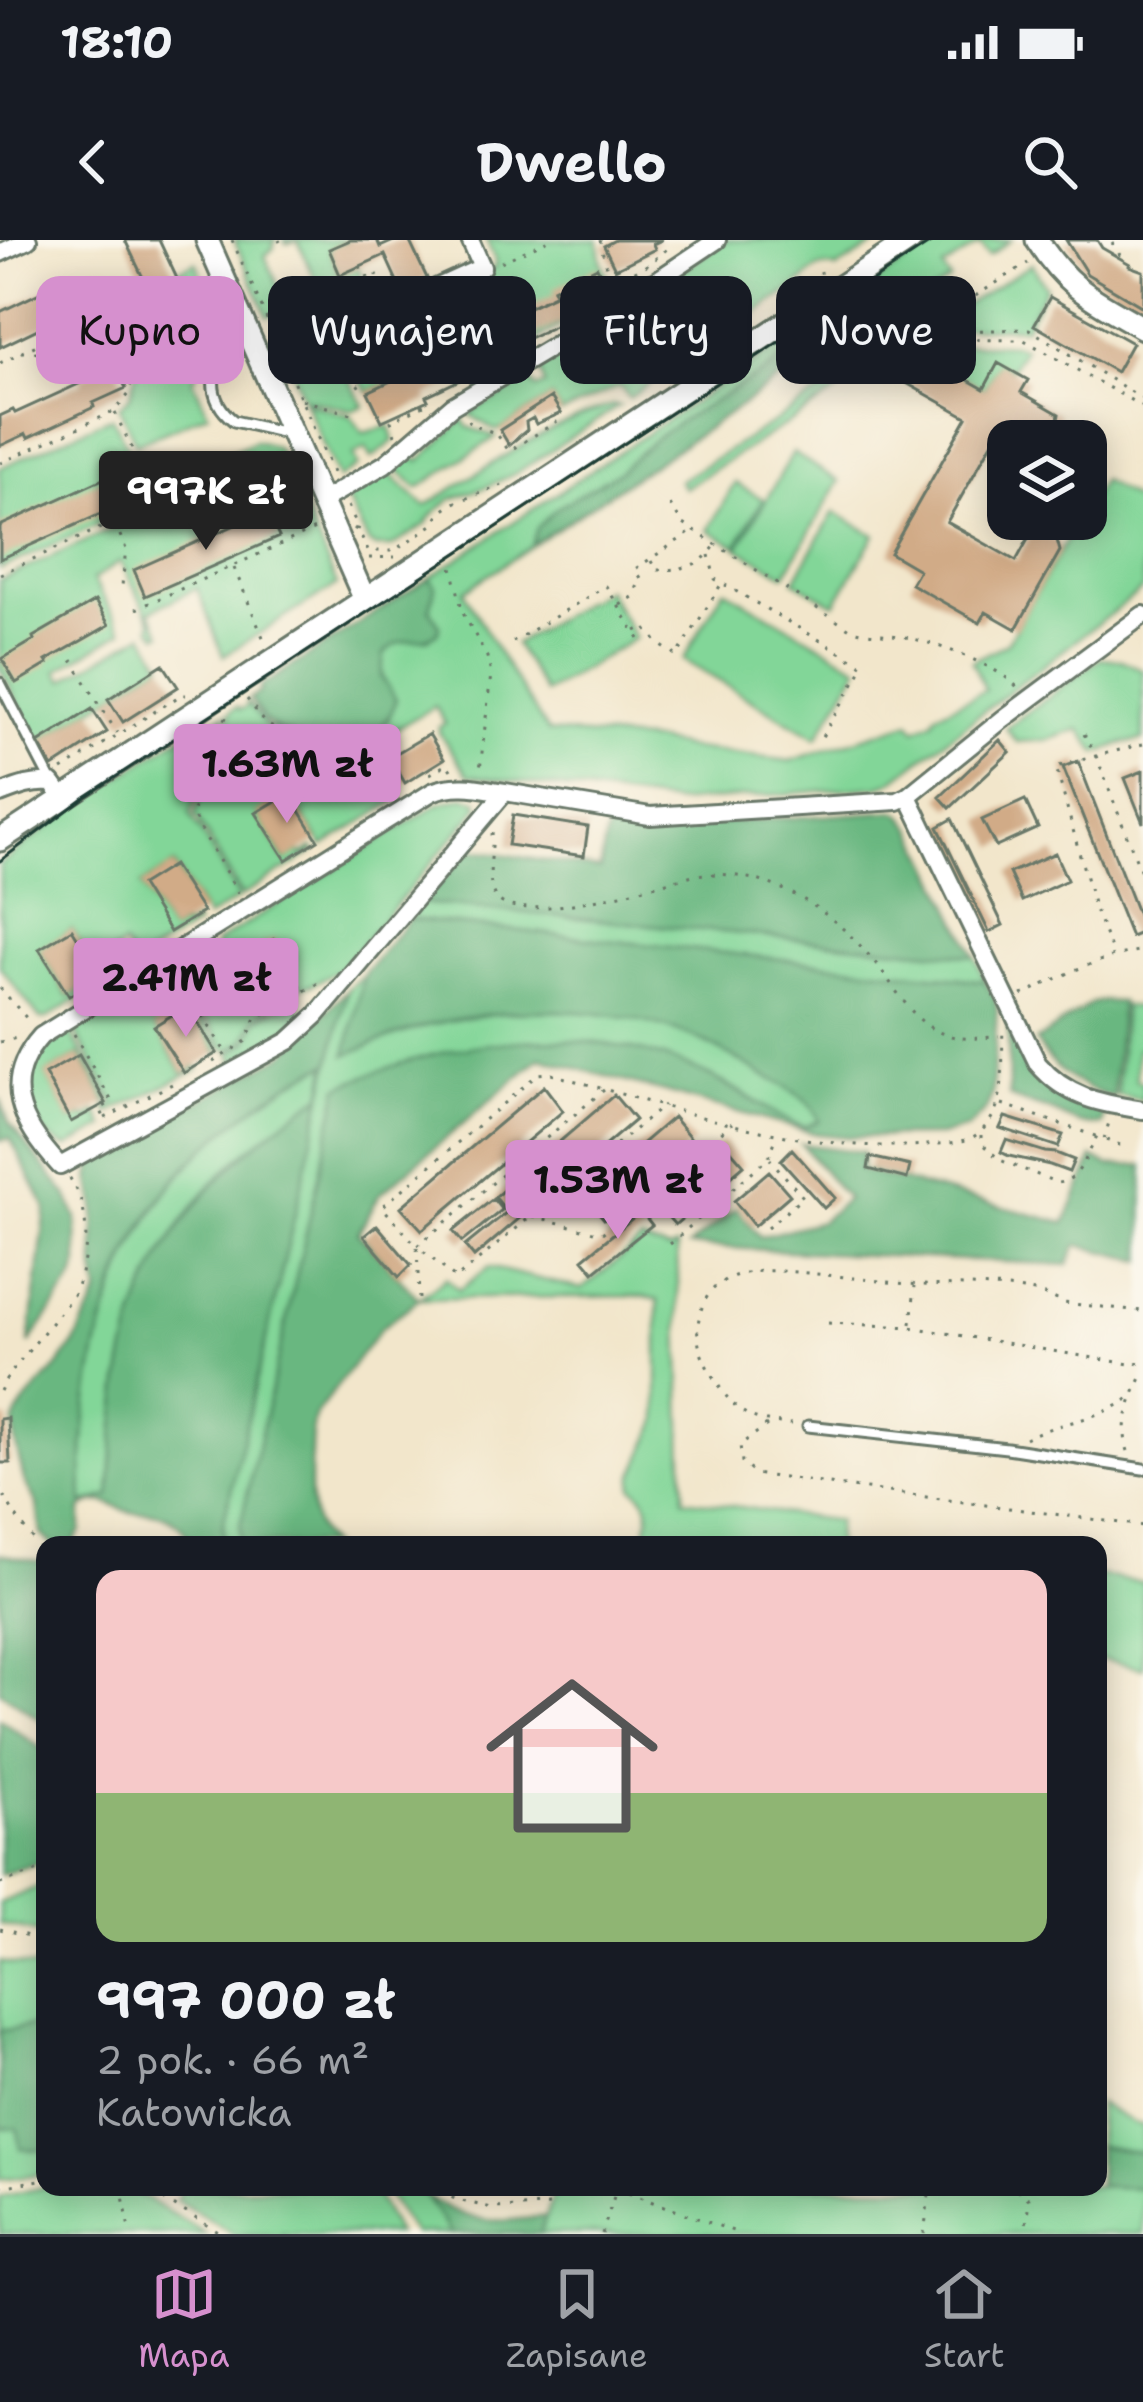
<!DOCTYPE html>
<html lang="pl">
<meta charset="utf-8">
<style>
body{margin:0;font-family:"Shantell Sans",sans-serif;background:#20242c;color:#f1f3f6;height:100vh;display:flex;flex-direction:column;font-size:45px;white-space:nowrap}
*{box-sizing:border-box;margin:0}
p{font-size:39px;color:#9ea1a6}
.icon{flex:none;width:66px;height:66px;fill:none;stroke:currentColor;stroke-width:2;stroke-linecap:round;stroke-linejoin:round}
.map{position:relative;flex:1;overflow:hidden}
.panel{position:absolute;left:36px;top:1296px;width:1071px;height:660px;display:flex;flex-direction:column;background:#171b24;border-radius:24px;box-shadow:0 6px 30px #0003}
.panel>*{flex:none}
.hud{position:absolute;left:36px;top:36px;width:1071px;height:108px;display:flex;gap:24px}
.buttons{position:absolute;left:987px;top:180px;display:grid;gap:24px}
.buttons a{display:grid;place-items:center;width:120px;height:120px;border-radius:24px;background:#171b24;box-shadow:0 6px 30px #0003;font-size:60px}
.price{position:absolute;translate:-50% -102px;padding:0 27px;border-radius:12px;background:#d690ce;color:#111;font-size:39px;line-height:78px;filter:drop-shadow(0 3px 6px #0008)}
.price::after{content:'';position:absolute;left:50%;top:72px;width:36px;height:27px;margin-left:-18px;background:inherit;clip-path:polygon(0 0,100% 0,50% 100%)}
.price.current{background:#222;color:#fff}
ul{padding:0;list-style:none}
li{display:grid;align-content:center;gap:24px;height:636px;padding:0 60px}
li+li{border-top:3px solid #363941}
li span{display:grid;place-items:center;height:372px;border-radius:24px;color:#555}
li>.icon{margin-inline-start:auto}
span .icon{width:216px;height:216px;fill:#fffc;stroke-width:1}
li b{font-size:51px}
.chip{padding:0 42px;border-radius:24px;background:#171b24;box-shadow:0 6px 30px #0003;font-size:42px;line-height:108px}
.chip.current{background:#d690ce;color:#111}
.status{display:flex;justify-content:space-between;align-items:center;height:84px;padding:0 60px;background:#171b24;direction:ltr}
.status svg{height:33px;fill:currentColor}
header{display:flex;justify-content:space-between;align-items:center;height:156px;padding:0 60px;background:#171b24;font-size:54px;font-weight:700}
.menu{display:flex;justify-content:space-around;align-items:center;height:168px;border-top:3px solid #363941;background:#171b24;font-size:33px;color:#9ea1a6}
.menu a{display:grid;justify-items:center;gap:6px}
.menu .current{color:#d690ce}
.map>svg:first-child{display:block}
</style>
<div class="status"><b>18:10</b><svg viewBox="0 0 49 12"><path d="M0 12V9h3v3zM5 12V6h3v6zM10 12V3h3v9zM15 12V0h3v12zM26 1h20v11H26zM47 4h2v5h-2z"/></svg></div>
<header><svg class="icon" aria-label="back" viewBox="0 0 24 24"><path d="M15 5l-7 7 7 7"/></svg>Dwello<svg class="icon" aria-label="search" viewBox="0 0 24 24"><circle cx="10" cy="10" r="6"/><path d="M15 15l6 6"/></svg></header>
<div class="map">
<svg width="1143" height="1994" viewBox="0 0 1143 1994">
<rect width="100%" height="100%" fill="#fbf7ec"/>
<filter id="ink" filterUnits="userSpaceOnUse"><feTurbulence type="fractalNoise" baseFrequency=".00833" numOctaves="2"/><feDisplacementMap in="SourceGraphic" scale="24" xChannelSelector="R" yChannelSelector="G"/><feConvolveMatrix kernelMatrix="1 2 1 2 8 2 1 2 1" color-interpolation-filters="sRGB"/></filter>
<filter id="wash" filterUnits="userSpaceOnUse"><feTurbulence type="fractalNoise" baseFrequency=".004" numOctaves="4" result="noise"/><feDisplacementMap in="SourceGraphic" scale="48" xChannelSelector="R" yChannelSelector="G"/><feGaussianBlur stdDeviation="2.7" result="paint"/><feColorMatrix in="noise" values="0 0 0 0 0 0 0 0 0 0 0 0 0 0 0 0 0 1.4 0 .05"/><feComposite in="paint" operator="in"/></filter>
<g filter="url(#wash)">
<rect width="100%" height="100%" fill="#f2e6cb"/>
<!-- green -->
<path fill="#82d698" stroke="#508a66" stroke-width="3" d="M234 0H277L273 4 274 8 265 16 288 68 268 76Z
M284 0H350L329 10 340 35 358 27 362 36 322 54 298 1 286 3Z
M486 0H598L602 24 615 53 525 106 488 42 485 32 495 27V20Z
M725 0H884L836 29C822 24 813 29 804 41L712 102 707 97 702 98 664 43Z
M939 0H1011L989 16 980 4 943 28 950 40 895 77 885 93 857 88 464 351 496 409 548 492 655 501 694 509 790 521 911 482 915 489 933 481 936 474 985 450 972 421 1007 403 1079 279H1086V267L1102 240 1143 265V349L891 542 879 546 675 563 468 535 439 492V487L445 483 435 466 372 503 392 537 342 506 362 500 389 479 391 451C378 436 375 410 399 402 408 399 420 400 429 399L439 385 430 369 435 346 429 338Z
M196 22 218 74 214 96 193 140 208 173 136 204 119 167 130 156 141 113 202 82 179 30Z
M1032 24 1046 47 1025 87 926 89Z
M481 45 516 107 512 110 515 115 504 122 498 114 511 107 498 82 456 103 458 109 368 152 338 107 357 99 359 102Z
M660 46 698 100 620 93 604 82Z
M600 85 618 97 702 106 703 109 629 158 620 146 561 173 551 157 500 190H494L469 174 529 140 536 149 545 145 540 130 541 122Z
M914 98 917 104 924 105 1012 104 1024 108 1010 130 998 124 984 149 903 104Z
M332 111 364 166 353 170 303 158 292 129 310 121 314 127 324 122 323 116Z
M833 145 838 152 684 248 679 241Z
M305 162 351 176 363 193 390 186 394 201 372 218 366 208 353 215 358 226 338 239Z
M613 165 619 166 516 233 486 247 451 259 434 273 425 285 391 307H375L368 302 346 258 388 232 425 266C485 230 546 184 613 165Z
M458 170 468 187 496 197 418 248 395 227 407 215 419 221 461 182Z
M112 177 139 230 125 267 112 278 0 329V228Z
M255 201 274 206 279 211 337 345 223 416 197 348 150 371 162 393 158 395 151 387 152 381 120 321 93 340 123 391 57 431 64 440 144 394 163 424 38 503 0 427V340L116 287 137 266 149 234 165 226 172 239Z
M793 213 839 241 785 335 738 308Z
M735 243 763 259 736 306 708 290Z
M834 272 875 295 835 364 794 341Z
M606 349 635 398 545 453 515 404Z
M724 349 859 427 817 498 683 420Z
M1101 418 1121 420 1143 430V500L1124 503 1097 513 1080 489 1048 500 1017 502 1006 488Z
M247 462 266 487 298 500 342 511 389 539 401 558 323 606 288 553 257 574 285 620 299 611 302 615 313 608 315 611 242 656 195 574 231 471 237 467 240 470 247 466Z
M225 474 190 574 239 658 207 678 174 625 141 645 170 692 182 685 184 688 194 682 196 685 135 723 124 705 113 712 123 730 105 742 72 689 40 710 68 756 95 744 97 747 46 779H40L0 727V624L85 560 183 495 189 498Z
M464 557 477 560 479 567 342 728 313 744 300 747 274 700 240 718 266 766 280 758 282 761 255 777 245 800 229 810 225 809 180 735 217 714 216 703 438 564Z
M422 663 975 716 985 741 409 679Z
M364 734 347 814C378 802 410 789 443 782 527 765 629 765 707 804 724 812 740 822 756 831 777 843 812 856 819 881L805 887 794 884C762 867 730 842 696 830 573 785 471 798 350 842L240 1286V1305H223V1285L321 856C291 877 261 898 234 922 172 977 134 1058 121 1138 114 1177 113 1218 110 1257L82 1264C79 1069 145 908 330 823L347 750Z
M175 737 220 808 219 811 217 813 187 766 155 787 183 833 196 825 198 829 109 873 106 868 115 863 74 789 151 741 163 747Z
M295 759 304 775 278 797 234 822 231 813 248 802 258 779Z
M1124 766 1143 768V809H1137L1136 841 1143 842V860L1117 855Z
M70 792 109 860 106 863 79 815 46 834 71 881 83 876 85 879 97 872 105 887 67 907C28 892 27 858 21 822Z
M641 1001 670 1010 677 1006 684 1259 837 1281 836 1304 841 1305H641C650 1282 656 1264 633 1247L634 1235 658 1181V1060L644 1056 419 1059 446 1038 459 1050 489 1027 582 1049Z
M1098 1336 1143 1342V1428L1098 1419Z
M45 1644V1694L0 1684V1663Z
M0 1722 45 1729V1784L0 1791Z
M1098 1863 1135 1884 1143 1885V1913L1098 1906Z
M0 1887 19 1889 21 1909 45 1910V1934L0 1939Z
M1098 1946 1143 1948V1994H540L556 1947Z
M45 1947H120L131 1950 206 1994H0V1957Z
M183 1947 408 1949 425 1955 451 1994H413L384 1950 377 1957 397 1994H234L176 1960Z"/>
<!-- forest -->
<path fill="#69b780" stroke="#447a5a" stroke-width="3" fill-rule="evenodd" d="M843 84 858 87 532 305 537 288 557 268 618 232 656 198 682 180 770 129 806 95 829 85Z
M429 338 435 346 430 369 439 385 438 392C420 407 401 393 384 414L381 437 396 459C393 479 371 500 350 505 334 510 280 493 267 482 260 476 255 465 250 458L261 451 260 447Z
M261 496 272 498 300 510 336 513 339 523 308 531 276 548H247C235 535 236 530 242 515 247 503 247 501 261 496Z
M894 571 901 573 914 589 975 716 422 663 469 609 600 629 609 578 678 585Z
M409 679 985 741 995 758 997 769 992 855 986 870 968 888 940 896 847 897 817 894 540 818 380 954 358 993 419 1059 381 1088 316 1174 312 1188C312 1222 301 1282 330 1305H240V1286L339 847C448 798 585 780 697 830 730 845 761 867 794 884L805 887 819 881C812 856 777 843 755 830 740 821 723 811 707 803 628 766 526 764 442 782 409 789 377 802 346 815L364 734Z
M347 750 223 1285V1305H193C183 1285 169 1274 146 1272 137 1272 135 1274 127 1271 108 1264 98 1256 81 1269V1291L72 1304 52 1305 41 1294 37 1265 24 1240 15 1202 14 1181 23 1164 59 1125 75 1103 99 1053 95 1030V964L90 937 95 918 285 814ZM328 824 322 855C234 912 158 989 130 1093 116 1146 114 1202 110 1256L83 1264C79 1165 100 1046 157 963 180 929 210 902 242 877 268 857 298 836 328 824Z
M1103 761 1121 762 1113 858C1079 847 1054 833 1036 801L1092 763Z
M1008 785H1012L1035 827 1102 868 1105 873 1102 885C1080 889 1066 876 1046 869 1032 864 1021 864 1009 856Z
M0 858 9 883 67 955 77 978 78 1026 74 1039 29 1104 46 968 10 898 0 901Z
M801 904 863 912 861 930 1065 983 1093 918 1110 926 1143 925V1021L1077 1005 1068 1025 689 1006 736 968 760 997 821 981 847 959Z
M0 1314 42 1322 45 1329V1483L0 1451Z
M0 1479 45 1511V1621L0 1635Z
M45 1784V1910L20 1909 18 1889 0 1887V1791Z
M1098 1906 1143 1913V1948L1098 1946Z
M425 1955C472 1985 494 1983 546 1976L540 1994H451Z"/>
<g id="blocks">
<!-- building -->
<path fill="#d1ab87" d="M125 0H159L195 77 168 90Z
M350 0H377L380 7 396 0H409L427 38 401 50 385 15 340 35 329 9Z
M615 0H662L653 4 655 9 615 29 604 6Z
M1066 0H1097L1102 8 1130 24 1129 26 1143 31V67L1087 34Z
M597 27 610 53 565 75 567 80 524 100 512 75 556 54 553 49Z
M73 37 87 65 0 107V72Z
M1050 57 1132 103 1116 132 1034 85Z
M499 82 511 107 467 128 470 135 426 156 428 160 382 181 368 152 458 109 455 104Z
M908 106 984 149 998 123 1028 140 1021 152 1059 174 1056 190 1063 194 1060 201H1010L997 194 947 282 1016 321 1031 294 1057 300 1060 311 1016 389 986 372 980 383 911 344 919 330 890 313 967 177 892 135Z
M114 123 126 148 93 163 94 167 28 198 26 194 0 206V176L13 170 15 173 83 142 81 138Z
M551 157 561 173 536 184 533 178 526 182 527 190 509 205 500 190Z
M114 234 125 263 0 319V286Z
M267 271 279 297 145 356 134 330Z
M95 361 109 385 46 421 48 424 16 443 2 419 34 400 33 397Z
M163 424 178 447 123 482 108 459Z
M92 469 107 492 53 527 38 503Z
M429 494 444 519 405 543 390 517Z
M1000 500 1010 512 950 568 940 557Z
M1078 521 1143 688V692L1131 697 1063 527Z
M1143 531V583L1125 538Z
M289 553 318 600 286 620 256 573Z
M1025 560 1038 588 996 607 982 580Z
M513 575 588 587 584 616 508 605Z
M952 579 1003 685 989 692 938 587Z
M1055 613 1067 640 1022 661 1009 633Z
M173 625 203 672 170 692 141 645Z
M72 689 101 736 69 756 39 709Z
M274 699 300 747 266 766 240 718Z
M187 766 217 813 184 833 154 786Z
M79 815 106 863 71 882 45 834Z
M544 846 563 871 422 990 401 967Z
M614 855 635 880 474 1017 465 1006 507 972 495 957Z
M673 877 694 902 604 979 583 954Z
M1005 877 1063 895 1058 907 1000 888Z
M1006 900 1045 912 1056 913 1074 920 1069 932 1050 925 1009 916 1001 912Z
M723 901 744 925 675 985 654 961Z
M792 909 835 958 824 968 781 920Z
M870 917 910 926 907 939 868 929Z
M769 931 790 955 754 986 734 961Z
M493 959 502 970 462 1002 453 991Z
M641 971 652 985 594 1032 583 1019Z
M377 985 411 1025 399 1037 364 996Z
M8 1178 10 1223H0V1179Z"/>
</g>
</g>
<g filter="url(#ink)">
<use href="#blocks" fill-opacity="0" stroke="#697869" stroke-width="3"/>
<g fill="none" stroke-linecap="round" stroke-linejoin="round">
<!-- service casing -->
<g stroke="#697869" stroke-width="15">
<path id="service" d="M234 74C223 111 194 150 234 181L290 194
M0 443 52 543
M808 1186 1007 1208 1143 1229"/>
</g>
<!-- minor casing -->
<g stroke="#697869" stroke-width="22">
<path id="minor" d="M0 13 28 0
M262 127 482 27 470 0
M322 261 385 224 452 166 599 79 717 0
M505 552C480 548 456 542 432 552L41 796C0 842 20 883 60 926L289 801 316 776 505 552 650 576 898 561 908 556 1003 479 1143 375
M0 554C18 547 33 541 52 543L62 557
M908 556 1038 824C1067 858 1100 863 1143 870"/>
</g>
<!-- tertiary casing -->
<g stroke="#697869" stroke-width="27">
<path id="tertiary" d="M207 0 365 360
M1037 0C1069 50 1093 59 1143 88
M0 600 911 0"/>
</g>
<!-- path -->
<path stroke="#697869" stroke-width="3" stroke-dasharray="3 9" stroke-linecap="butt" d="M232 0 277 102
M279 0 280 2
M600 0 605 23 615 48
M1112 3 1120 15 1125 18
M501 22 549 0
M360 26 364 36
M810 41 818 33 826 31
M613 42 649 24 668 8
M383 44 395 38
M484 46 504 80
M340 50 348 69
M667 51 710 110
M862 56H870L903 74 921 99 1024 100 1143 167
M846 67 918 92 1028 23
M267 80 376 33 385 52
M613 92 619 95 687 103 704 100
M920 92 1029 89 1143 159
M22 112C42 113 61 110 80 111 120 113 169 117 201 140
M338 114 364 154
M0 123 79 84 91 74 130 55
M289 131 333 233
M302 160 352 174
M115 173 142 229
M468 180 471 185 496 193 509 211 564 177
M395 195 391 181 428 163
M0 223 115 171 129 154 144 84
M670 265 682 283 850 389C867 395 882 393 899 396 928 400 998 425 1017 447
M348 266 358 287 357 290
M115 284 126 309 122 346
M354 288 360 293 368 311H393L434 284 440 273 454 263 502 245
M709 315 715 339 864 426 820 500
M369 318 395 317
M651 321 656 330C681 330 702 327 716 304
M452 327 463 373 487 417 491 434 480 530
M234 328 265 402
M0 334 114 282 129 270 146 226
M620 365 633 357 641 338 635 329 688 294 691 289
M136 369 315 289
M636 391 644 387 660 405 677 416 720 346
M513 402 606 346 639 399
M72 420 117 493
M247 459 267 485 300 499 341 509 391 539 398 550
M226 477 192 574 238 653
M1084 494 1096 516 1056 527 1094 667 1113 714
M1143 504 1096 516 1143 637
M62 530 181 455H186
M430 534 447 524 451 530
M492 593C494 611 484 645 497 659 523 686 657 644 693 635 774 627 838 673 884 734 899 754 913 779 935 790 955 801 977 799 999 796
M177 735 226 813
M156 741 163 746 215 713 214 708
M0 748 29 781
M1022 755 1075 730 1113 716 1143 710
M74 794 112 862 100 869 105 879
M0 802 21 797
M213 822 246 801 256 778 322 741
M604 850 417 1006 456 1039 664 865
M1002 864 1104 899 1110 879
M105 878 178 841
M981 895V903L1000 920 1058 943C1080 940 1087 915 1097 896
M1106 900 1120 905 1128 904
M533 976 601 994 732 883
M767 988 803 957 770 919
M670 1004 769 917 777 896
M419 1059 417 1006 382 967 538 834 548 833C671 867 796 914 926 905 942 903 966 904 979 893 1009 868 1001 824 1003 789
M828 1083 911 1087 1135 1125 1143 1120
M911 1084 915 1046
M0 1151 6 1139 72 1057C89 1024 93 969 69 937
M792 1184C748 1181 735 1173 712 1135 700 1116 694 1097 700 1074 713 1021 775 1030 817 1034 847 1037 878 1041 908 1044 948 1048 1032 1041 1062 1063L1143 1071
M767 1185 740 1205 742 1222 754 1234 1143 1286
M1025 1198C1061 1181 1102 1180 1134 1155
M1128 1211C1119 1182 1132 1160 1143 1133
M0 1245C12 1279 30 1290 45 1319
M0 1644 45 1629
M0 1689 45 1700
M0 1947 45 1939
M121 1947 131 1994
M143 1947 222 1994
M430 1947 457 1960 492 1968 550 1966
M1006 1947 1017 1949 1029 1959 1025 1994
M617 1949 741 1994
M602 1994 616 1950
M924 1994 930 1947"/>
<!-- service -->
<use href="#service" stroke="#fff" stroke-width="9"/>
<!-- minor -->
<use href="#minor" stroke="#fff" stroke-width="16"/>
<!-- tertiary -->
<use href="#tertiary" stroke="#fff" stroke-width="21"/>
<!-- tram -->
<path stroke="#1f3d34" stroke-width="3" d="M0 621 85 557 935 0"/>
</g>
</g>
</svg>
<div class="buttons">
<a><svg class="icon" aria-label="layers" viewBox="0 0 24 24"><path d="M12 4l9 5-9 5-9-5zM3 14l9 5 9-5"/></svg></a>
</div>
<b class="price current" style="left:206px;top:313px">997K zł</b>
<b class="price" style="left:287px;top:586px">1.63M zł</b>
<b class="price" style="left:186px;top:800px">2.41M zł</b>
<b class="price" style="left:618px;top:1002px">1.53M zł</b>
<div class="hud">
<a class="chip current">Kupno</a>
<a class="chip">Wynajem</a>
<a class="chip">Filtry</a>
<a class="chip">Nowe</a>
</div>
<section class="panel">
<ul>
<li><span style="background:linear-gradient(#f6c9c9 60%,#8fb573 0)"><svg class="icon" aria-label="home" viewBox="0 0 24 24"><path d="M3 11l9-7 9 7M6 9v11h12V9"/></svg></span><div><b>997 000 zł</b><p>2 pok. · 66 m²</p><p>Katowicka</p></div></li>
</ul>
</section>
</div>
<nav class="menu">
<a class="current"><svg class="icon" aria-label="map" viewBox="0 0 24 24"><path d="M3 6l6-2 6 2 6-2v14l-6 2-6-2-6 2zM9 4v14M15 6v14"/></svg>Mapa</a>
<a><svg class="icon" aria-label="saved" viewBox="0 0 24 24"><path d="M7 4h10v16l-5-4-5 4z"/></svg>Zapisane</a>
<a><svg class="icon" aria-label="home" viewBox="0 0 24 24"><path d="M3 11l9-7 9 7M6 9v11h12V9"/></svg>Start</a>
</nav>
